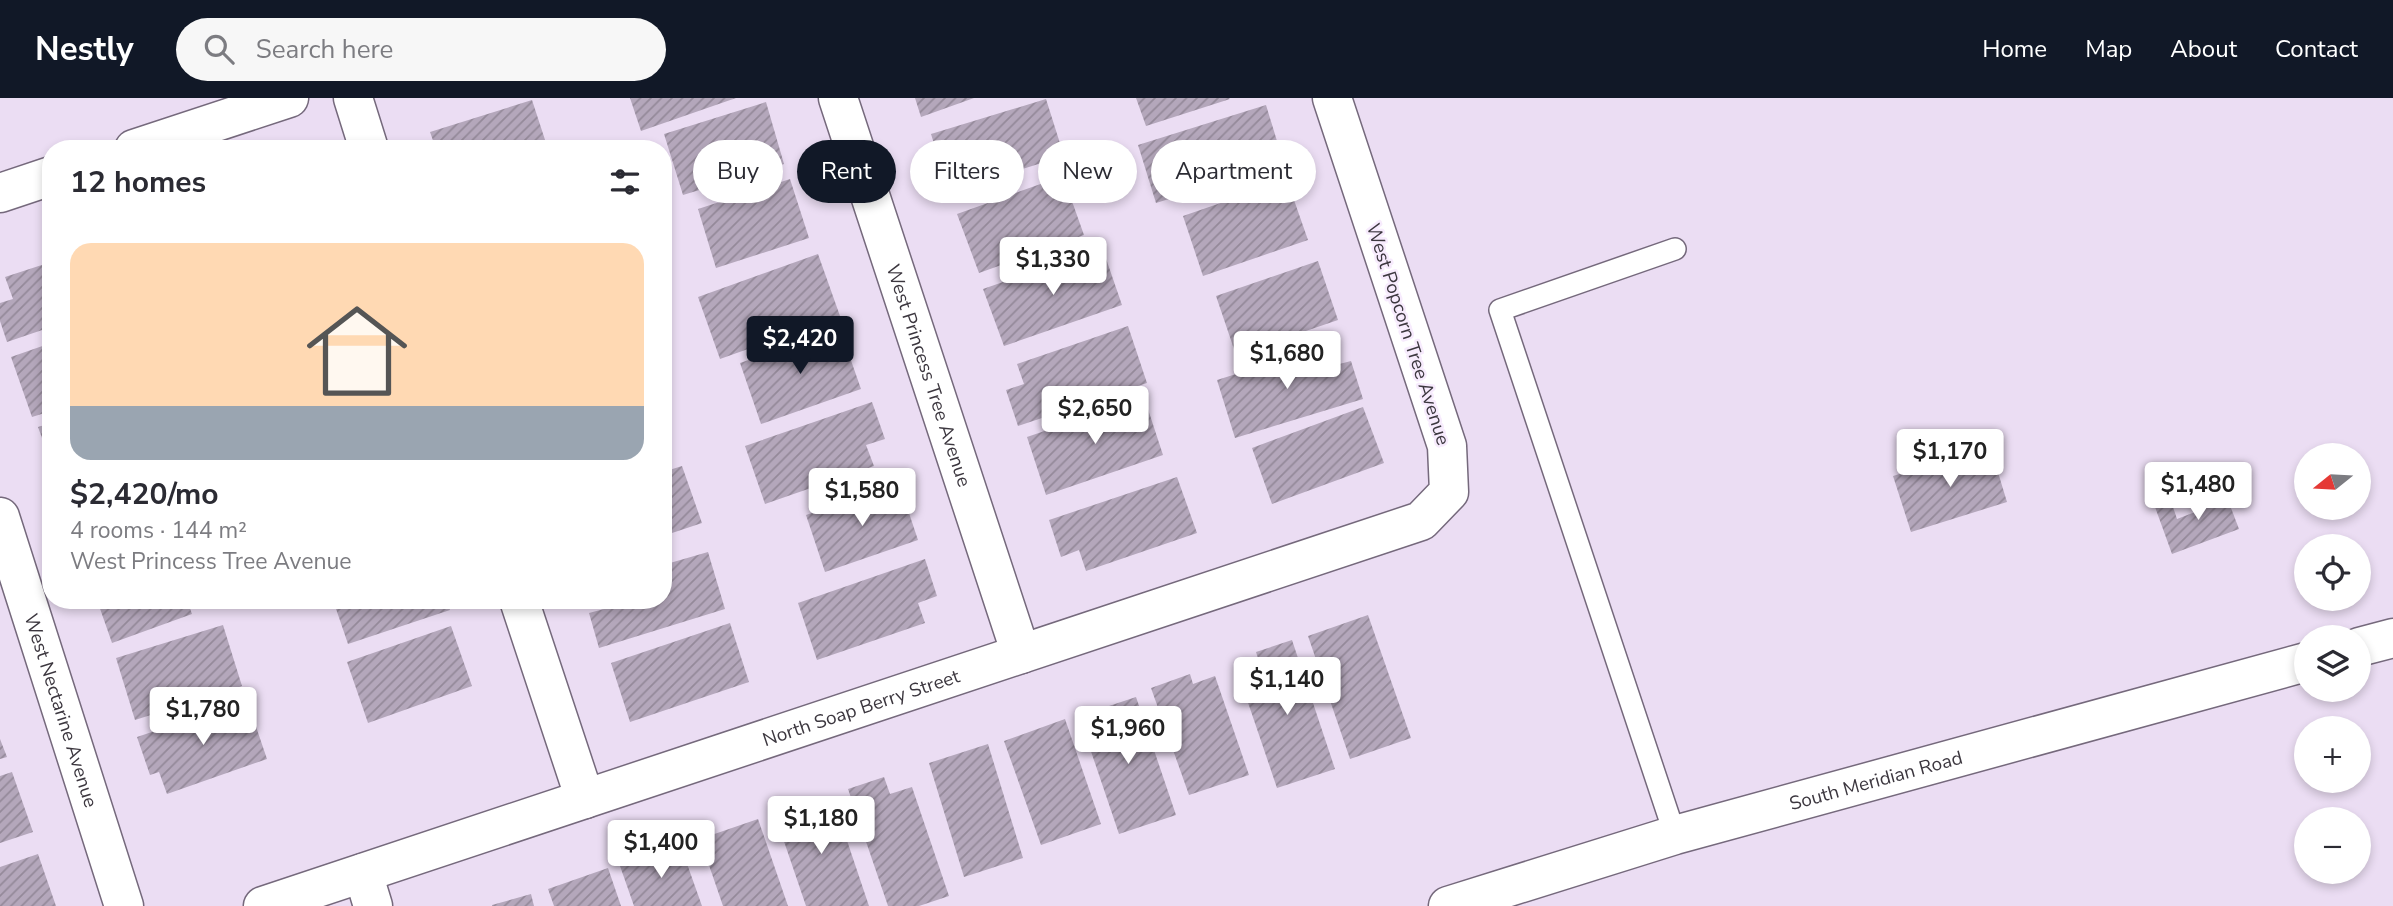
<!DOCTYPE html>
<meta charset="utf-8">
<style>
body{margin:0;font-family:"Nunito Sans",sans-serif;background:#f7f7f7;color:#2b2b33;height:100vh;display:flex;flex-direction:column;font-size:26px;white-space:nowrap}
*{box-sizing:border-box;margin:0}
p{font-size:23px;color:#7c7c81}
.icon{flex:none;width:38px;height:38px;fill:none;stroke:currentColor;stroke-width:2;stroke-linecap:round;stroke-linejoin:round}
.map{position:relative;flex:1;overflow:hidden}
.side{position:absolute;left:42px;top:42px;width:630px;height:469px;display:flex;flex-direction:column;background:#fff;border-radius:28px;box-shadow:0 4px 10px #0003}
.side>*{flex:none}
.banner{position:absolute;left:693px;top:42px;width:665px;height:63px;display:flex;gap:14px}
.needle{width:46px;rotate:252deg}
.buttons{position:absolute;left:2294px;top:345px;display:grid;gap:14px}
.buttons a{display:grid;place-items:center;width:77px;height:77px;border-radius:50%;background:#fff;box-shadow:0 4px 10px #0003;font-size:35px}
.price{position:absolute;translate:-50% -60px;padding:0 16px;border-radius:7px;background:#fff;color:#222;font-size:23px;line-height:46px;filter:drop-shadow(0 2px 4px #0008)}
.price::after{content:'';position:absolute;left:50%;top:42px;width:21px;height:16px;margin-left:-10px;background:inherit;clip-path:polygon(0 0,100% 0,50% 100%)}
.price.on{background:#111827;color:#fff}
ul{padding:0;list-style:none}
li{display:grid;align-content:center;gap:14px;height:371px;padding:0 28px}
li+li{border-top:2px solid #e1e1e2}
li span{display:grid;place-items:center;height:217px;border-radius:21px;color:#555}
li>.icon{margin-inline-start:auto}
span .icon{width:126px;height:126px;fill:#fffc;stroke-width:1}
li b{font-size:30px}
h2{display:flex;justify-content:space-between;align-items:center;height:84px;padding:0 28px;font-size:30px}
.tag{padding:0 24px;border-radius:32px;background:#fff;box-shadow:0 4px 10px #0003;font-size:24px;line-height:63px}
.tag.on{background:#111827;color:#fff}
header{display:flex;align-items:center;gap:42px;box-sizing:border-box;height:98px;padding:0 35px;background:#111827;color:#fff}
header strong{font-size:33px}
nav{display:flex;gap:38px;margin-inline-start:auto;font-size:24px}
.search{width:490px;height:63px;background:#f7f7f7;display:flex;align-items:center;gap:18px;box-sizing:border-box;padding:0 24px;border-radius:38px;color:#7c7c81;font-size:26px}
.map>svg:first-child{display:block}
</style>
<header>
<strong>Nestly</strong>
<div class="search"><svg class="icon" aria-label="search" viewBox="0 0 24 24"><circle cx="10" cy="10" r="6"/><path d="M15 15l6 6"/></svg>Search here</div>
<nav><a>Home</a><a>Map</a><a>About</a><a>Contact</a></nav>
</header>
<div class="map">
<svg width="2393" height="808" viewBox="0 0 2393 808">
<defs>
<pattern id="building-hatch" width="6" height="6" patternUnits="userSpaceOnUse" patternTransform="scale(1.75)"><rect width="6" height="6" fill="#b4a7bb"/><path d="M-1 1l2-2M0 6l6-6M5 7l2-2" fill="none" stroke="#948999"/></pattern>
</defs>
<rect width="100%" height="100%" fill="#ebddf3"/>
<!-- building -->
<path fill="url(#building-hatch)" d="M630 0H736L641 33Z
M915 0H974L921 19Z
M1136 0H1229L1230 1 1146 28Z
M1046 1 1064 58 949 94 931 36Z
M532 2 548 51H436L430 34Z
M766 4 784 66 683 97 664 36Z
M1266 7 1277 43 1259 48 1266 71 1156 105 1138 47Z
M1063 78 1084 137 979 175 957 116Z
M790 81 809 140 716 170 698 111Z
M1287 82 1308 142 1203 178 1183 118Z
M1102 149 1122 207 1004 248 983 191Z
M818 156 840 218 720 261 698 199Z
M1318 163 1338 222 1236 257 1216 198Z
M51 164V229L7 244 0 223V205L13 201 5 179Z
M1128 228 1147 285 1018 328 1006 292 1024 286 1017 266Z
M840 231 861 291 761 326 740 265Z
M51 245V313L32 319 11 259Z
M1326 248 1332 268 1351 263 1363 301 1235 340 1217 282Z
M1144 299 1163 357 1046 397 1027 339Z
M872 304 885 341 866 347 874 368 765 406 745 348Z
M1363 309 1384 365 1272 406 1252 350Z
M51 325V362H50L38 329Z
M1990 348 2007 404 1911 434 1893 378Z
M682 368 702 425 663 438V374Z
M1177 379 1197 435 1086 473 1079 452 1061 459 1049 422Z
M899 385 918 442 825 474 806 417Z
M2223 389 2239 431 2172 456 2155 409 2171 403 2177 421 2203 411 2198 398Z
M708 454 725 511 599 550 589 515 604 511 602 502H663V467Z
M925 461 937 498 918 505 925 525 817 562 798 505Z
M97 502H187L192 516 112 545Z
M333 502H447L450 512 348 546Z
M1368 517 1411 640 1350 661 1308 538Z
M730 525 749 584 630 624 611 565Z
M223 527 242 588 135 622 116 560Z
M451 528 472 588 368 625 347 564Z
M1292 542 1335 671 1277 690 1240 581 1262 573 1256 554Z
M1190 576 1193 586 1215 578 1249 677 1189 697 1151 590Z
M1136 599 1176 717 1119 736 1079 618Z
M247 602 267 661 167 696 159 674 150 677 137 639Z
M1065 621 1101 726 1041 747 1004 643Z
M0 641 7 659 0 661Z
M988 646 1023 760 964 779 929 665Z
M12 674 33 734 0 745V678Z
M884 679 890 696 912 689 949 798 919 808H888L848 691Z
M832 698 869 808H806L775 717Z
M758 721 788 808H723L700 741Z
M680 746 702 808H634L620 768Z
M38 756 56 808H0V769Z
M608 770 621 808H554L548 791Z
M531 796 534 808H492V807Z"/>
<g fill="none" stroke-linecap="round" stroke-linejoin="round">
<!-- service casing -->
<g stroke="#75697c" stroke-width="24">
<path id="service" d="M1675 737 1500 212 1675 151"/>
</g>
<!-- minor casing -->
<g stroke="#75697c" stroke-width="41">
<g id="minor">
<path d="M353 0 369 51"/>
<path id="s1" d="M838 0 1021 556"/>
<path d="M134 51 289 0"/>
<path d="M0 95 51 78"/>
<path id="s2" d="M0 419 124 808"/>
<path d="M519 502 585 701"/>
<path d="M363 775 373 808"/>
<path id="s3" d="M263 808 1421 423 1449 394 1447 348 1332 0"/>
</g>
</g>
<!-- tertiary casing -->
<g stroke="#75697c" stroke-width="41">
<g id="tertiary">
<path d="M2359 549 2393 540"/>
<path id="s4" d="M1448 808 1675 737 2306 564"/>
</g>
</g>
<!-- service -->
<use href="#service" stroke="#fff" stroke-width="21"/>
<!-- minor -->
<use href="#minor" stroke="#fff" stroke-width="38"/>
<!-- tertiary -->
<use href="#tertiary" stroke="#fff" stroke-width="38"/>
</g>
<g text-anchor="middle" stroke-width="5" stroke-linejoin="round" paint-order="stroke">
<!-- street labels -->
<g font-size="19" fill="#3c373f" stroke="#f7ebfd">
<text transform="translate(1409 236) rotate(72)" y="7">West Popcorn Tree Avenue</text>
<text dy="7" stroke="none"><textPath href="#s1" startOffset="292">West Princess Tree Avenue</textPath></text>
<text dy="7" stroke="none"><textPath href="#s3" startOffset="630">North Soap Berry Street</textPath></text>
<text dy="7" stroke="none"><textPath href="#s2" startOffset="203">West Nectarine Avenue</textPath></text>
<text dy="7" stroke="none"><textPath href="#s4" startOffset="446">South Meridian Road</textPath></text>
</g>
</g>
</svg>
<div class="buttons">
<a><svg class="needle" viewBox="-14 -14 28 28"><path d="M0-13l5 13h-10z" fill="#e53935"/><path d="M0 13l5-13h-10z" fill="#7c7c81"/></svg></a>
<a><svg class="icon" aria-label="locate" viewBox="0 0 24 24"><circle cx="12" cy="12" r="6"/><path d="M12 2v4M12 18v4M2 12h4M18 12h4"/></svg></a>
<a><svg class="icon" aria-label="layers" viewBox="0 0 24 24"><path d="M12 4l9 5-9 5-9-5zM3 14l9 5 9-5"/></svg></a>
<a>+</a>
<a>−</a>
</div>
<b class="price" style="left:1053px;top:199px">$1,330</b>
<b class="price on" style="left:800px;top:278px">$2,420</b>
<b class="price" style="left:1287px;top:293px">$1,680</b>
<b class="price" style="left:1095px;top:348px">$2,650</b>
<b class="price" style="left:1950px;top:391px">$1,170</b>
<b class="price" style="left:2198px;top:424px">$1,480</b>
<b class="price" style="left:862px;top:430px">$1,580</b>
<b class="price" style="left:1287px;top:619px">$1,140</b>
<b class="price" style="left:203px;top:649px">$1,780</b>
<b class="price" style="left:1128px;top:668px">$1,960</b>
<b class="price" style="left:821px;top:758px">$1,180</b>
<b class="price" style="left:661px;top:782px">$1,400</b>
<div class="banner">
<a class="tag">Buy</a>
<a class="tag on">Rent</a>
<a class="tag">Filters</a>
<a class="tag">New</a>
<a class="tag">Apartment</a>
</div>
<section class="side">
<h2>12 homes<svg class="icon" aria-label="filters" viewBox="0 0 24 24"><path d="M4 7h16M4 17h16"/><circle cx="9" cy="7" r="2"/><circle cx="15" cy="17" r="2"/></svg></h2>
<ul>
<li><span style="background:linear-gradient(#ffd9b3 75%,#9aa5b1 0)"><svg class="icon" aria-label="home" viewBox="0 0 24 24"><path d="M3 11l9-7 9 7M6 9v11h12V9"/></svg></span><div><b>$2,420/mo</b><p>4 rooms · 144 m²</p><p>West Princess Tree Avenue</p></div></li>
</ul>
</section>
</div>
